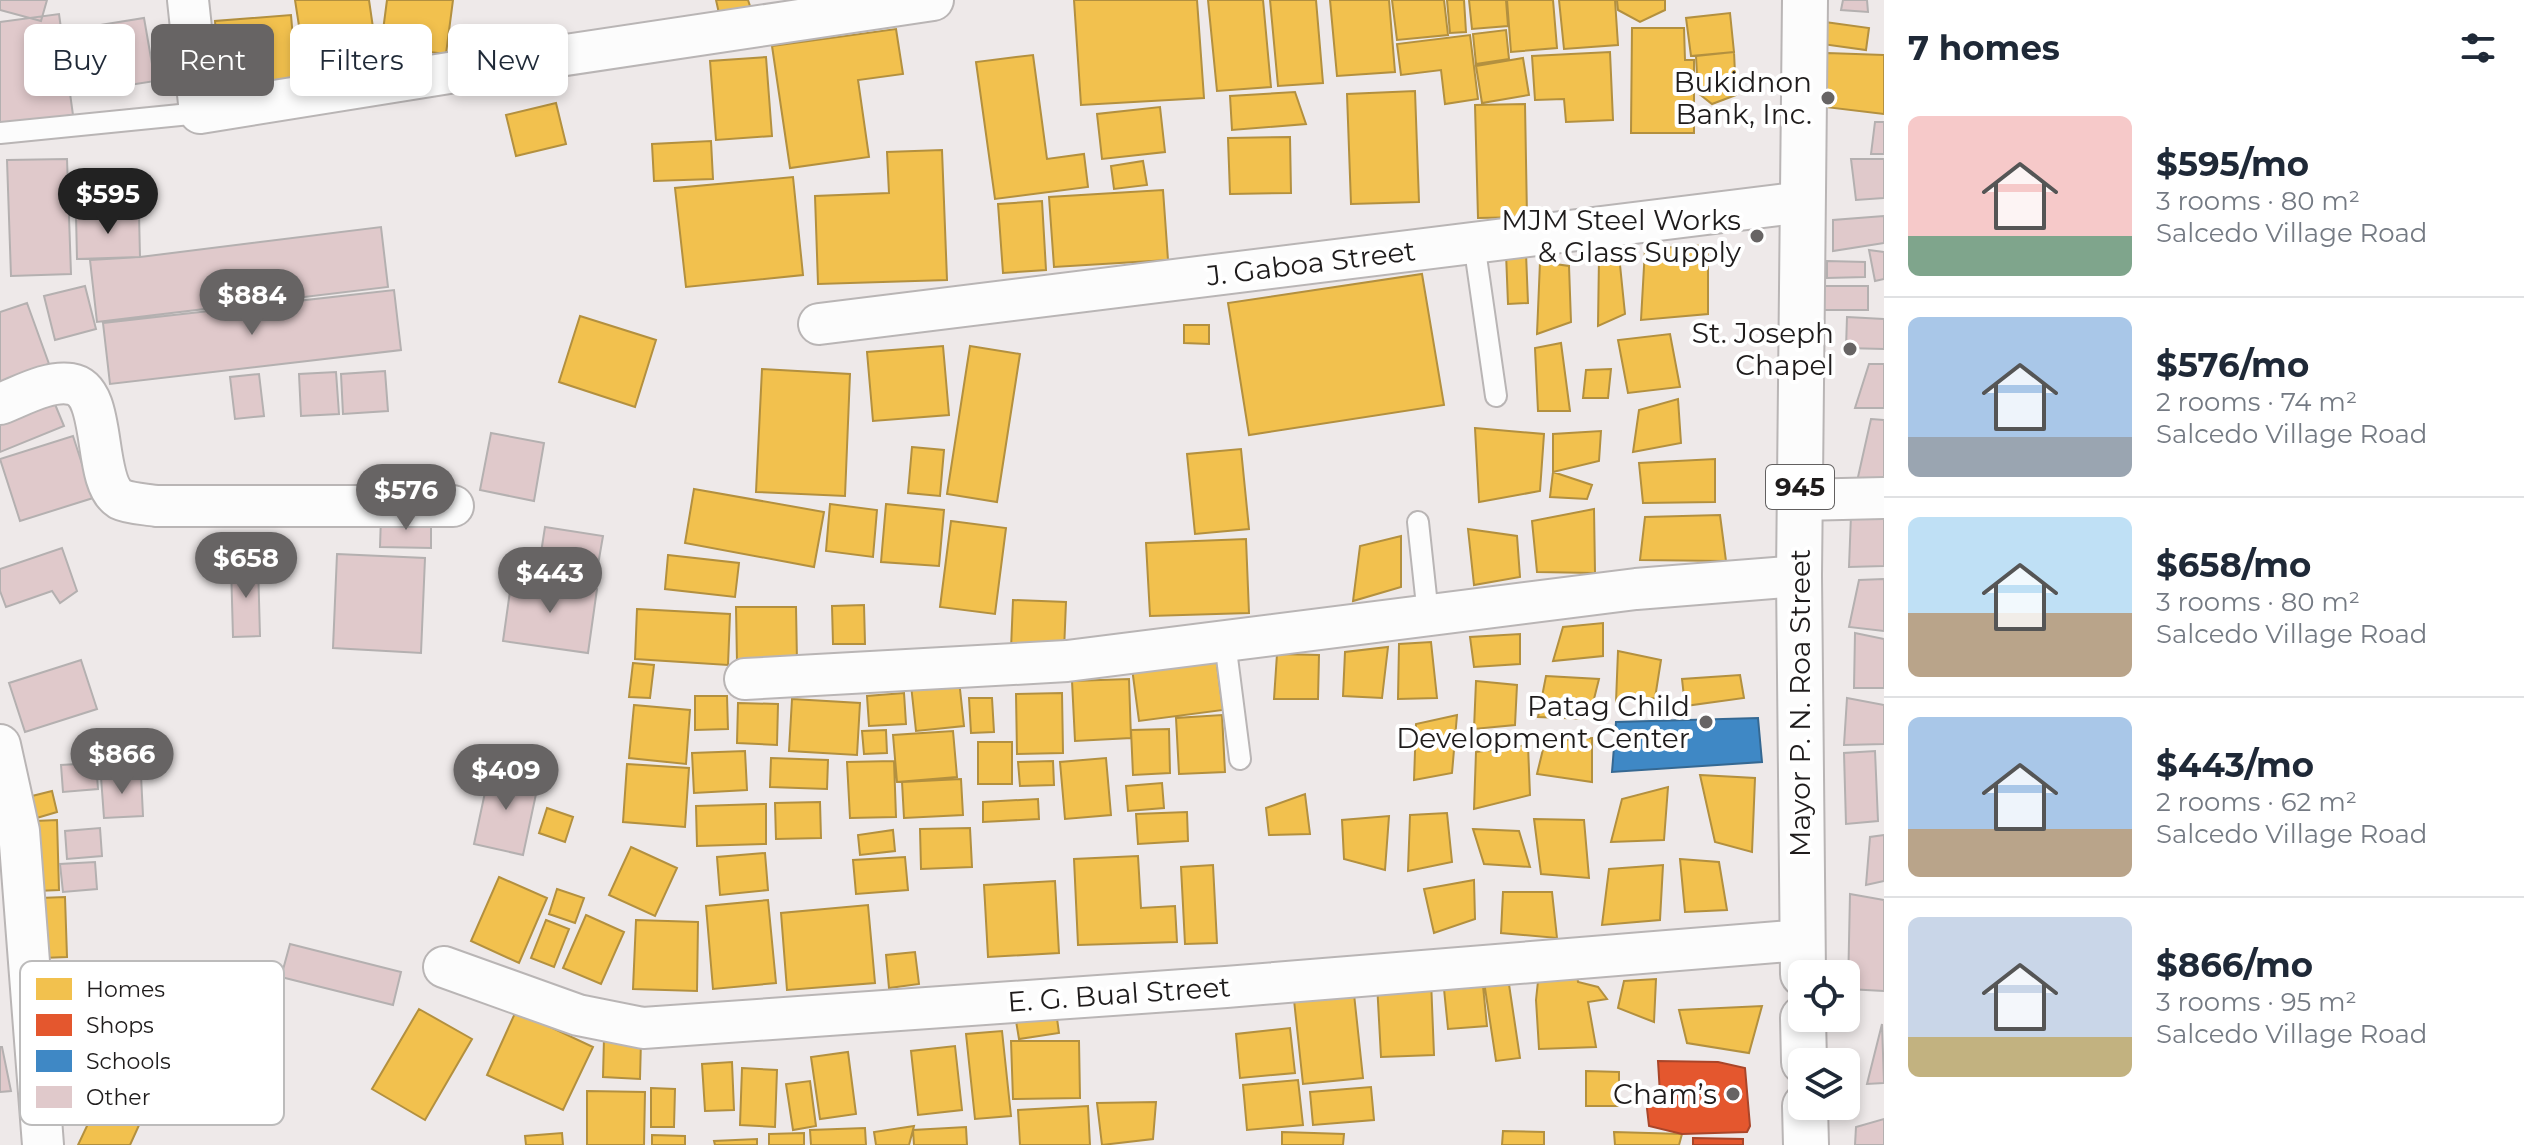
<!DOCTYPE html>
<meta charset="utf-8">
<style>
body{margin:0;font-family:Montserrat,sans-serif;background:#f2f2f3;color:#1f2937;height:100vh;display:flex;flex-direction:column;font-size:30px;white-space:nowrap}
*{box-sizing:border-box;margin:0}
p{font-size:26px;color:#747a83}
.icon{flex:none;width:44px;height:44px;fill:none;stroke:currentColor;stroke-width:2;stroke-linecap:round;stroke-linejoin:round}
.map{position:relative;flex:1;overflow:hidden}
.details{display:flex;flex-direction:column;background:#fff;width:640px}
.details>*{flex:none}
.hud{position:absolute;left:24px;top:24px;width:760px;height:72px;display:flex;gap:16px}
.tools{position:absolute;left:1788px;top:960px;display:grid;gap:16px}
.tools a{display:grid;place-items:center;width:72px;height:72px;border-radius:12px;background:#fff;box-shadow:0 4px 12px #0003;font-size:40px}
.price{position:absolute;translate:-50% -68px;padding:0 18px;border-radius:28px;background:#676464;color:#fff;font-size:26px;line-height:52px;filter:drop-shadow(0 2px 4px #0008)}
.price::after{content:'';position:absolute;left:50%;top:48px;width:24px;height:18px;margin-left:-12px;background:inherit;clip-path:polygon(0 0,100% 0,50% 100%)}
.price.current{background:#222;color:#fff}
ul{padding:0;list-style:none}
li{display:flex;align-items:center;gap:24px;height:200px;padding:0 24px}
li+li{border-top:2px solid #e0e1e3}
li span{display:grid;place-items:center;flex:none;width:224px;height:160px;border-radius:12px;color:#555}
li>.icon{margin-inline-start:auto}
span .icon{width:96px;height:96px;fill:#fffc;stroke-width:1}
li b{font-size:34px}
h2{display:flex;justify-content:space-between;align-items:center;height:96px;padding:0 24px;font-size:34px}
.chip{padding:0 28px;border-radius:12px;background:#fff;box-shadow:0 4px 12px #0003;font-size:28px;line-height:72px}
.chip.current{background:#676464;color:#fff}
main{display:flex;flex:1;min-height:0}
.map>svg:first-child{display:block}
</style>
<main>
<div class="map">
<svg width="1884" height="1145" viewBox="0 0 1884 1145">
<rect width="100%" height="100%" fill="#eee9e9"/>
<!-- homes -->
<path fill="#f2c14e" stroke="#b3903f" stroke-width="2" d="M295 0H369L379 69 307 78Z
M387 0H453L446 54 381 46Z
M716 0H748L751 9 720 18Z
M1074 0H1197L1204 98 1081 105Z
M1208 0H1263L1271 87 1217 91Z
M1270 0H1316L1323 83 1278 86Z
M1330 0H1389L1395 72 1337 76Z
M1392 0H1444L1448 35 1397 40Z
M1447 0H1464L1466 32 1450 33Z
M1469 0H1506L1508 26 1472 29Z
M1507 0H1553L1557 48 1511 52Z
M1559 0H1615L1618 45 1564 49Z
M1617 0H1665V10L1640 22 1618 10Z
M1730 13 1734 52 1691 56 1686 18Z
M291 15 297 85 220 91 215 21Z
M1825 22 1869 28 1866 50 1822 44Z
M1632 28H1684L1685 60H1694V133H1631Z
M896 29 903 74 858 80 869 157 790 168 772 46Z
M1506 30 1509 59 1476 64 1473 34Z
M1470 35 1478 99 1445 104 1441 70 1401 75 1397 44Z
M467 36 506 38 505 60 466 58Z
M1610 52 1613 120 1566 122 1564 99 1535 100 1532 56Z
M1734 52 1736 95 1712 104 1698 93 1696 56Z
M1827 53 1884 55V114L1817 106Z
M1033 55 1047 159 1084 154 1088 187 995 199 976 62Z
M766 57 772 136 716 140 710 61Z
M1523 58 1529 95 1482 103 1476 66Z
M1415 91 1419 202 1351 204 1347 94Z
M1295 92 1306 124 1232 130 1230 96Z
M556 103 566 144 516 156 506 115Z
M1525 104 1527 217 1478 218 1475 105Z
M1160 107 1165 152 1102 159 1097 114Z
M1290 137 1291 193 1230 194 1228 138Z
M711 141 713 179 654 181 652 144Z
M942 150 947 280 818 284 815 196 889 193 887 152Z
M1143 161 1147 185 1114 189 1111 166Z
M793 177 803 275 686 287 675 188Z
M1163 190 1168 260 1054 267 1049 197Z
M1042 201 1046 270 1003 273 998 204Z
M1708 245V314L1641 320 1645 249Z
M1506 253H1526L1528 303 1508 304Z
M1619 255 1625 314 1598 326 1599 257Z
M1540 262 1569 266 1571 322 1537 334Z
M1422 274 1444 405 1249 435 1228 303Z
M580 316 656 340 635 407 559 382Z
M1184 325H1209V344L1184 343Z
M1670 334 1680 387 1628 393 1618 340Z
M1561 343 1570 411H1538L1535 348Z
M943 346 949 415 873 421 867 352Z
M970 346 1020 354 997 502 947 494Z
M762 369 850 374 845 496 756 492Z
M1611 369 1608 398H1583L1586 370Z
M1678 399 1681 443 1633 452 1639 410Z
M1475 428 1544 434 1540 491 1479 502Z
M1601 431 1599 461 1553 472V434Z
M912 447 944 450 940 496 908 493Z
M1241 449 1249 529 1195 534 1187 454Z
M1715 459V502L1643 503 1639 463Z
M1553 472 1592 485 1587 499 1550 497Z
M694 489 824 512 814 567 685 543Z
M830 504 877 510 873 557 826 551Z
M886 504 944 510 939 566 881 562Z
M1594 509 1595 573 1537 572 1532 521Z
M1720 515 1726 561 1640 560 1645 517Z
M951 521 1006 528 995 614 940 607Z
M1468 529 1517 536 1520 577 1474 585Z
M1401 536V587L1353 601 1360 546Z
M1246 539 1249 613 1150 616 1146 543Z
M668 555 739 563 735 597 665 589Z
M1013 600 1066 602 1064 651 1011 649Z
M864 605 865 644H833L832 606Z
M736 607H796L797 662H737Z
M637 609 730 614 728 665 635 659Z
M1603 623V656L1553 661 1563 627Z
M1520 634V664L1474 667 1470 637Z
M1431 642 1437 698 1398 699 1399 644Z
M1388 647 1382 698 1343 696 1345 652Z
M1618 651 1661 660 1655 698 1616 702Z
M1277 654 1319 655 1318 699H1274Z
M1216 657 1223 710 1139 721 1132 668Z
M633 663 654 665 650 698 629 697Z
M1740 675 1744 698 1685 706 1682 679Z
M1546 676 1599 679 1589 719 1538 717Z
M1129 679 1131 738 1075 741 1072 681Z
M959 680 964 726 916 731 911 685Z
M1476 681 1517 685 1515 725 1474 729Z
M904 693 906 724 869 726 867 696Z
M1062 693 1063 753 1017 754 1016 694Z
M695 696H727L728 729 695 730Z
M969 698H992L994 732 971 733Z
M792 699 860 703 857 755 789 751Z
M738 703 778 704 777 745 737 743Z
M634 705 690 710 686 764 629 758Z
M1222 715 1225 772 1179 774 1176 718Z
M1457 715 1452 773 1414 780 1416 724Z
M1169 729 1170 773 1133 775 1131 730Z
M886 730 887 753 864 754 862 731Z
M953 731 957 777 897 782 893 735Z
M1592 738V782L1537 774 1545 741Z
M978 742H1012V784H978Z
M1528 745 1530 795 1474 809 1476 752Z
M745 751 747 790 694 793 692 753Z
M771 758 828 760 827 789 770 787Z
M1106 758 1111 815 1065 819 1060 762Z
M894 761 896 817 850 818 847 762Z
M1053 761 1054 785 1020 786 1018 762Z
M627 764 689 768 685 827 623 822Z
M1700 775 1755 778 1752 852 1715 842Z
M961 779 963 815 904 818 902 782Z
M1162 783 1164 808 1128 811 1126 786Z
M1668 787 1664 840 1611 842 1622 799Z
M52 791 57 812 30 820 24 798Z
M1305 794 1310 834 1269 835 1266 808Z
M1038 799 1039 819 983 822V802Z
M820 802 821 838 776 839 775 803Z
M766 804V844L697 846 696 806Z
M547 808 573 817 565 842 539 833Z
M1187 812 1188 841 1138 844 1136 814Z
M1447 813 1452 862 1408 871 1410 815Z
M1389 816 1385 870 1344 859 1342 820Z
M1534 819 1584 820 1589 878 1541 874Z
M57 820 59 890 37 891 35 821Z
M970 828 972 867 921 869 920 829Z
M1473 829 1519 831 1530 867 1484 864Z
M893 830 895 851 860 855 858 835Z
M631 847 677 868 655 916 609 895Z
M765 853 768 890 720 895 717 857Z
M1138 856 1141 908 1175 906 1177 942 1078 945 1074 859Z
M905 857 908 890 856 894 853 860Z
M1680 859 1719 862 1727 910 1685 912Z
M1213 865 1217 943 1185 944 1181 867Z
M1663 865 1660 920 1602 925 1609 869Z
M499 877 547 898 519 963 471 941Z
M1474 880 1475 919 1434 933 1424 889Z
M1055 881 1059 953 988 957 984 885Z
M557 889 584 898 575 923 549 914Z
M1503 892H1552L1557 938 1501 933Z
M65 897 67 957 42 958 40 898Z
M768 900 776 983 713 989 706 906Z
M868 905 875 983 787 990 781 913Z
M586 915 624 932 601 984 563 968Z
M546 920 569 929 554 967 531 958Z
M636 920 698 922 697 991 633 989Z
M915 952 919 984 889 988 886 955Z
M1576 968 1578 982 1598 987 1607 999 1588 1002 1596 1047 1539 1049 1536 1000 1539 972Z
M1507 971 1520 1058 1496 1061 1483 975Z
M1482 976 1487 1026 1448 1029 1443 979Z
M1656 979 1654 1022 1618 1008 1624 981Z
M1431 980 1434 1055 1381 1057 1377 983Z
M1354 994 1363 1078 1303 1084 1294 1000Z
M1055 1004 1059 1033 1019 1039 1014 1009Z
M1762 1006 1749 1053 1687 1043 1679 1010Z
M419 1009 472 1039 425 1120 372 1089Z
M516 1011 593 1047 563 1110 487 1075Z
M1290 1028 1295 1073 1240 1078 1236 1034Z
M1002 1031 1011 1116 975 1119 966 1034Z
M604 1038 641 1040 640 1079 603 1077Z
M1011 1041H1079L1080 1098 1013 1099Z
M955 1046 962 1110 918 1115 911 1051Z
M848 1052 856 1114 820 1119 811 1057Z
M732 1062 734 1110 705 1111 702 1064Z
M742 1068 777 1070 775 1127 740 1125Z
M1586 1071 1619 1072V1106H1586Z
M1298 1080 1303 1125 1247 1130 1243 1085Z
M810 1081 816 1126 793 1130 786 1084Z
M1371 1087 1374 1120 1313 1125 1310 1092Z
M651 1088 675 1089 674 1127H651Z
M587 1091 645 1092 644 1145H587Z
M103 1092 145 1112 130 1145H78Z
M1156 1102 1153 1139 1102 1145 1097 1103Z
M1088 1106 1090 1145H1020L1018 1110Z
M914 1126 909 1145H876L874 1132Z
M966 1127 967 1145H914L913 1130Z
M865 1128 866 1145H811L810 1130Z
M1503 1131 1544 1132V1145H1502Z
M1282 1132 1344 1134 1343 1145H1282Z
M1614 1132 1682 1134 1679 1145H1615Z
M562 1133 563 1145H526L525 1136Z
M804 1133V1145H769V1134Z
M652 1135 685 1136V1145H652Z
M757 1139V1145H715L714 1141Z"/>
<!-- shops -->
<path fill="#e4572e" stroke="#a94529" stroke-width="2" d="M1658 1061 1718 1062 1745 1068 1750 1126 1747 1132 1682 1134 1649 1126 1645 1091 1660 1094Z
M1693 1138 1743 1139V1145H1693Z"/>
<!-- schools -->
<path fill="#3f88c5" stroke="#356892" stroke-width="2" d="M1758 718 1762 762 1612 772 1616 722Z"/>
<!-- building -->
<path fill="#e0c9cb" stroke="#b4b0b0" stroke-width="2" d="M0 0H47L41 21 0 10Z
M1843 0H1867L1868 12 1841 10Z
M59 14 73 115 0 125V22Z
M144 18 155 81 85 92 75 29Z
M1875 122H1884V154H1871Z
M67 159 71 274 11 276 7 160Z
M1851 159H1884V198L1856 200Z
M139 214 140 257 77 259 76 215Z
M1884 216V243L1833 251V220Z
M381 227 388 287 97 322 90 260 140 257Z
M1869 250 1884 252V279L1875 281Z
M1827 261 1865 262V277L1827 278Z
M85 286 96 329 55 340 44 296Z
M1824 286H1868V310H1824Z
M394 290 401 350 110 384 103 323Z
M27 303 49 364 0 382V312Z
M1847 317 1884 319V349L1846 348Z
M1869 364H1884V408H1855Z
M385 371 388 411 343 414 341 374Z
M336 372 339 414 301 416 299 374Z
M259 374 264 416 235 419 230 377Z
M52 397 64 426 0 452V418Z
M1871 419 1884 420V484L1856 486Z
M491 433 544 443 534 501 480 490Z
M73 436 93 498 20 521 0 459Z
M1851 515 1884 517V566L1849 567Z
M381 516 431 517V548L380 547Z
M545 527 603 536 595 582 538 572Z
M62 548 77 591 60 603 52 591 6 607 0 591V569Z
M337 554 425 558 421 653 333 648Z
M258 564 260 636 233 637 231 565Z
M512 577 597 589 588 653 503 641Z
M1884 579V631L1849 627 1859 580Z
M1855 633 1884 639V688H1854Z
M81 660 97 709 25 732 9 683Z
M1847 698 1884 705V744L1844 745Z
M138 732 140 760 106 762 103 735Z
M1875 751 1878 821 1846 824 1844 753Z
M96 763 98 789 63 792 61 765Z
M490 769 539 780 523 855 474 844Z
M141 775 143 816 104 818 101 777Z
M100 828 102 856 67 859 65 831Z
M1884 835V881L1866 885 1870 837Z
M95 862 97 889 63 892 60 864Z
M1850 894 1884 900V991L1848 989Z
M290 944 401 972 393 1005 281 977Z
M1882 1024 1884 1083 1867 1084Z
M0 1047H2L11 1091 0 1092Z
M1884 1119V1145H1855L1856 1127Z"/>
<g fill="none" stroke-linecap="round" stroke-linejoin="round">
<!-- lane casing -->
<g stroke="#b9b5b5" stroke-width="24">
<path id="lane" d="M0 133 200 113
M1474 243 1496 396
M1418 522 1428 615
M1225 642 1240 759"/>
</g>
<!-- street casing -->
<g stroke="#b9b5b5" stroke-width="44">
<path id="street" d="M188 0 200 113 499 65 933 0
M819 324 1803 202
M0 404C21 396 49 380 71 384 109 390 91 481 120 499 130 504 146 504 157 506H453
M1800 500 1884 498
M745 679 1067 661 1636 589 1799 576
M0 745 19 831 43 1145
M444 967 578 1015 643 1028 1226 987 1802 940"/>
</g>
<!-- primary casing -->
<g stroke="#b9b5b5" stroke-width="48">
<path id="primary" d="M1803 974 1799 576 1805 0
M1803 1018 1804 1062
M1805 1106 1806 1145"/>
</g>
<!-- lane -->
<use href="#lane" stroke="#fcfcfc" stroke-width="20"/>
<!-- street -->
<use href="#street" stroke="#fcfcfc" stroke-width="40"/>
<!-- primary -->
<use href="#primary" stroke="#fcfcfc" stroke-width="44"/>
</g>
<!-- markers -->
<g fill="#676464" stroke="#fff" stroke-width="3">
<circle cx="1828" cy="98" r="8"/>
<circle cx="1757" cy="236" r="8"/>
<circle cx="1850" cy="349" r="8"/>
<circle cx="1706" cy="722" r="8"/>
<circle cx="1733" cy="1094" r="8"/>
</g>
<g text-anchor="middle" stroke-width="8" stroke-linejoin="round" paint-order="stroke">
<!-- shield labels -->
<rect fill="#fff" stroke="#626060" stroke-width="2" x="1766" y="465" width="68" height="44" rx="6"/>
<g font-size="26" font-weight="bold" fill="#1f1c1c">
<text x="1800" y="496">945</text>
</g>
<!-- poi labels -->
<g font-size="28" fill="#1f1c1c" stroke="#fff" text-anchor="end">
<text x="1812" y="92">Bukidnon<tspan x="1812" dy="32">Bank, Inc.</tspan></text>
<text x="1741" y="230">MJM Steel Works<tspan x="1741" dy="32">&amp; Glass Supply</tspan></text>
<text x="1834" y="343">St. Joseph<tspan x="1834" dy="32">Chapel</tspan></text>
<text x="1690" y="716">Patag Child<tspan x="1690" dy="32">Development Center</tspan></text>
<text x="1717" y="1104">Cham’s</text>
</g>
<!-- street labels -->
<g font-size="28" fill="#1f1c1c" stroke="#fff">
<text transform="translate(1311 263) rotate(-7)" y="10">J. Gaboa Street</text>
<text transform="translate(1800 703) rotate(-90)" y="10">Mayor P. N. Roa Street</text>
<text transform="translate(1119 994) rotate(-4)" y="10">E. G. Bual Street</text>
</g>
</g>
<!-- legend -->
<rect x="20" y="961" width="264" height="164" rx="12" fill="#fff" stroke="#bcbbbb" stroke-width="2"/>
<rect x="36" y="978" width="36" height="22" fill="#f2c14e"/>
<rect x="36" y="1014" width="36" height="22" fill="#e4572e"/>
<rect x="36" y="1050" width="36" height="22" fill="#3f88c5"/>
<rect x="36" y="1086" width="36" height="22" fill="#e0c9cb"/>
<g font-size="22" fill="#1f1c1c">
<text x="86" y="997">Homes</text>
<text x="86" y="1033">Shops</text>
<text x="86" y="1069">Schools</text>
<text x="86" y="1105">Other</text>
</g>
</svg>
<div class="tools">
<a><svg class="icon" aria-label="locate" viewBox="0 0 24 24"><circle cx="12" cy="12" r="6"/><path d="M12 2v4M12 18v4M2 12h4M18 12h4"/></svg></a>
<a><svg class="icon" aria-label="layers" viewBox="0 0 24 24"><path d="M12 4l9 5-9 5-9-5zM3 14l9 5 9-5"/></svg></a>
</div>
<b class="price current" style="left:108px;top:236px">$595</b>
<b class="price" style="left:252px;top:337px">$884</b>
<b class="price" style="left:406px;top:532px">$576</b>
<b class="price" style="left:246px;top:600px">$658</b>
<b class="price" style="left:550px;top:615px">$443</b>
<b class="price" style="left:122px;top:796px">$866</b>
<b class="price" style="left:506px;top:812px">$409</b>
<div class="hud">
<a class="chip">Buy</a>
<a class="chip current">Rent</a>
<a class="chip">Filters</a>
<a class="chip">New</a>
</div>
</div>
<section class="details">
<h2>7 homes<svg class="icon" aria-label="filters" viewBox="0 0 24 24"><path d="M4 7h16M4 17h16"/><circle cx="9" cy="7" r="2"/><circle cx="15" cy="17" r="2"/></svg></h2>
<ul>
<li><span style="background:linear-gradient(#f6c9c9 75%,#7fa58c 0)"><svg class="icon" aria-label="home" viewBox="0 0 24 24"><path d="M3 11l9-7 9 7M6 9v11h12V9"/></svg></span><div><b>$595/mo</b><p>3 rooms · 80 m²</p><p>Salcedo Village Road</p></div></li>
<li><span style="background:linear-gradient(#a9c7e8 75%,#9aa5b1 0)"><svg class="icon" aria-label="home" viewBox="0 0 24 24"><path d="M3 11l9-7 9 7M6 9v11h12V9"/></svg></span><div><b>$576/mo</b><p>2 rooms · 74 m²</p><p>Salcedo Village Road</p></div></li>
<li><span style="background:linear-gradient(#bfe0f5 60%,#b9a48a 0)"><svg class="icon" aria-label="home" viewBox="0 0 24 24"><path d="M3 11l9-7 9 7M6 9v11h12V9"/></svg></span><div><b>$658/mo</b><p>3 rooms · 80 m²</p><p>Salcedo Village Road</p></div></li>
<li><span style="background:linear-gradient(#a9c7e8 70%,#b9a48a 0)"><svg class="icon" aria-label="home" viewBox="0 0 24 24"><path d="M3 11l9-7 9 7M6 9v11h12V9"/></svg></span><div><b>$443/mo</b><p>2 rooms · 62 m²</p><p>Salcedo Village Road</p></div></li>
<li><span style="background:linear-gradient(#c9d6e8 75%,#c2b280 0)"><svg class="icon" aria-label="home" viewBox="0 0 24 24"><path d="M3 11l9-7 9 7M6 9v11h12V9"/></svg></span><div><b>$866/mo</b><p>3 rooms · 95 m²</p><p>Salcedo Village Road</p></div></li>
</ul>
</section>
</main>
